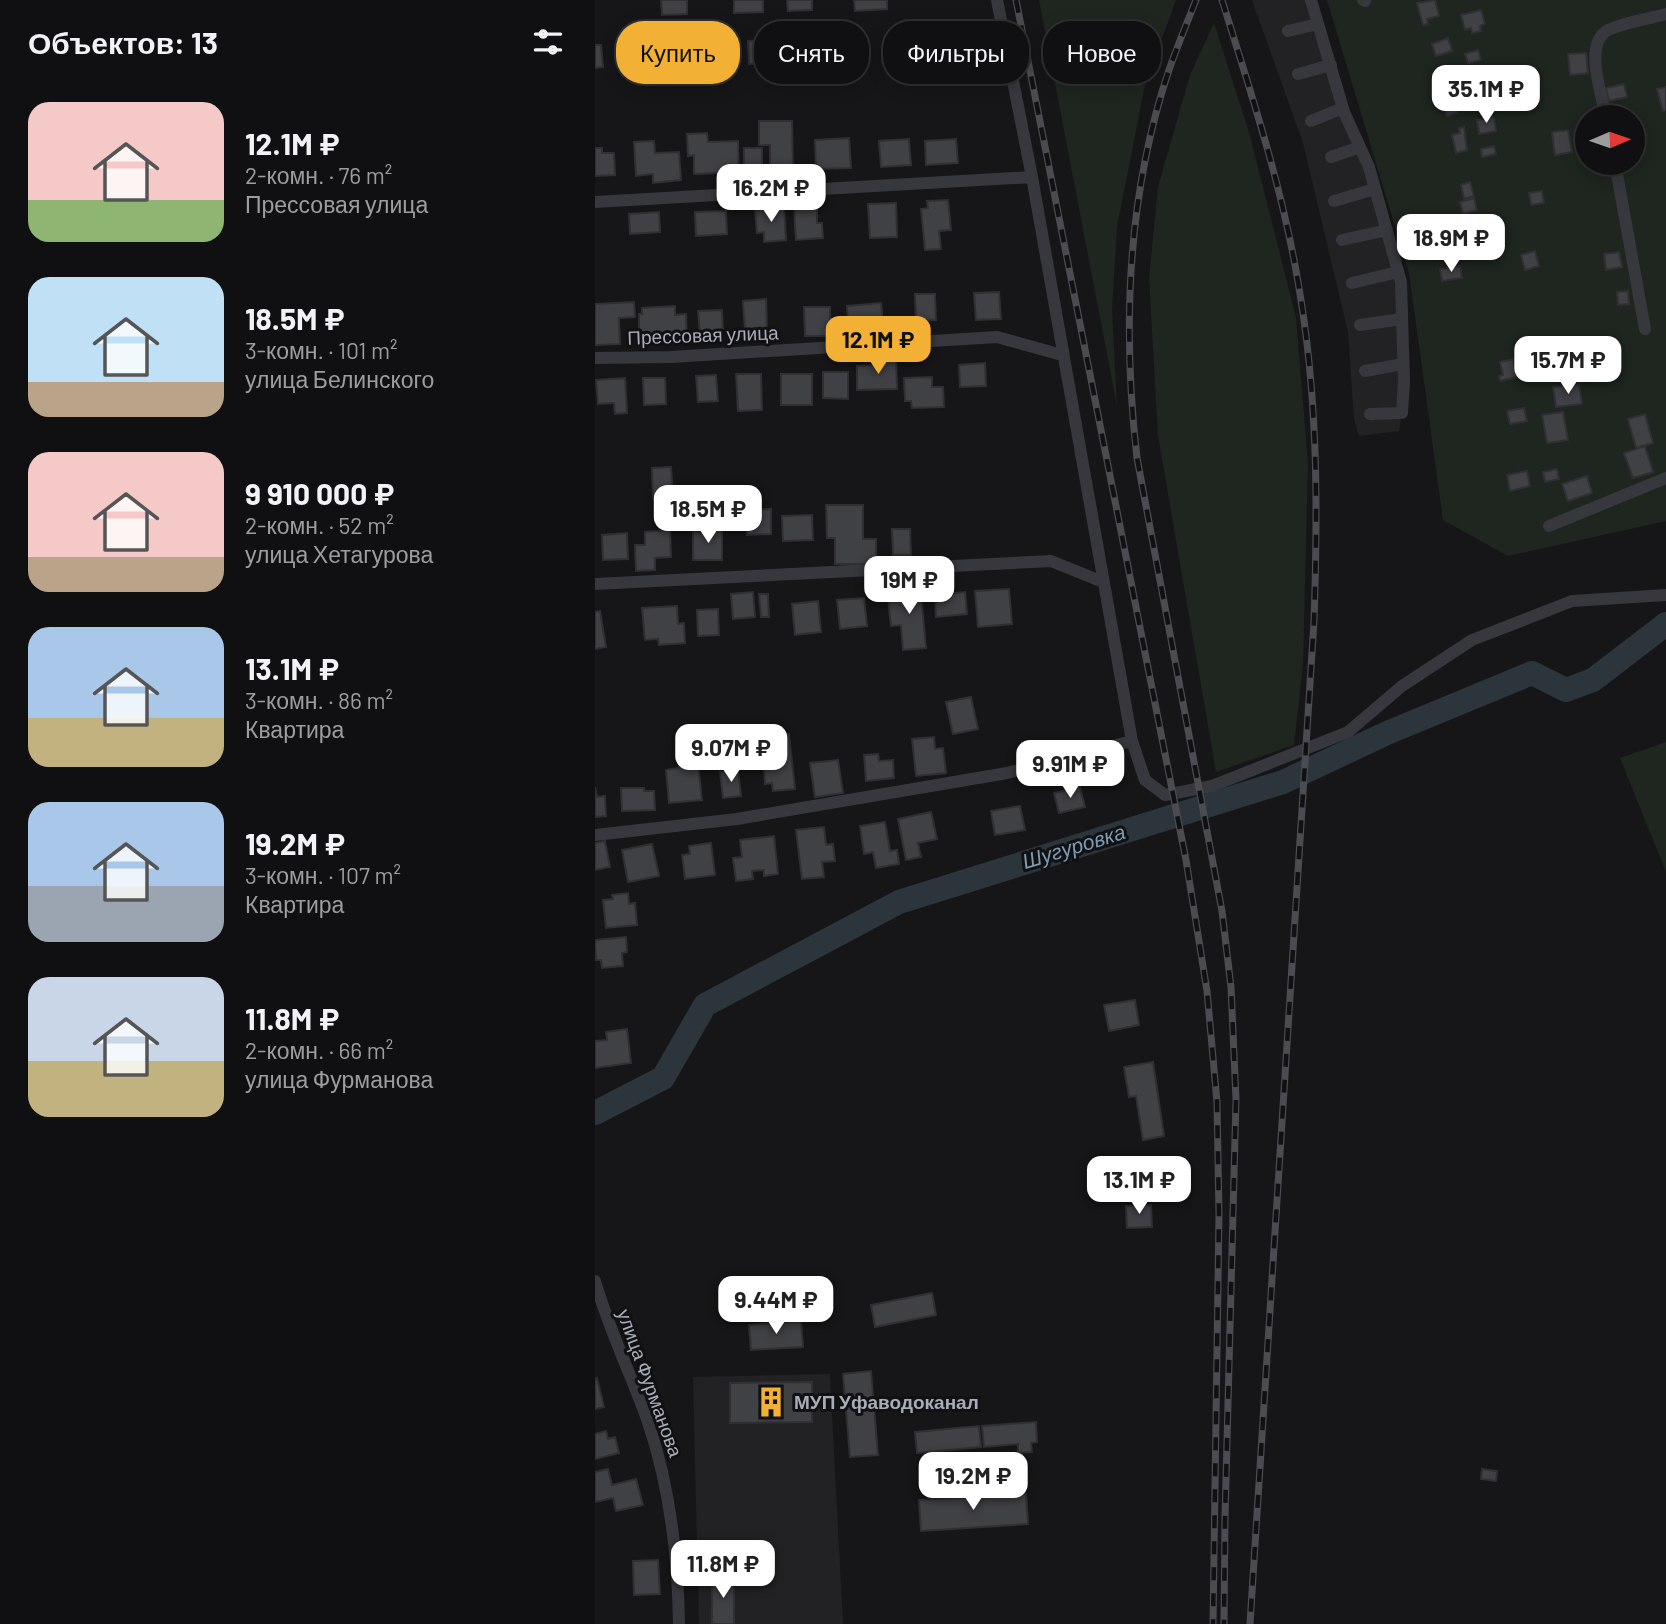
<!DOCTYPE html>
<html lang="ru">
<meta charset="utf-8">
<style>
body{margin:0;font-family:Barlow,sans-serif;background:#19191b;color:#f1f3f6;height:100vh;display:flex;flex-direction:column;font-size:26px;white-space:nowrap}
*{box-sizing:border-box;margin:0}
p{font-size:23px;color:#9c9d9f}
.icon{flex:none;width:38px;height:38px;fill:none;stroke:currentColor;stroke-width:2;stroke-linecap:round;stroke-linejoin:round}
.map{position:relative;flex:1;overflow:hidden}
.details{display:flex;flex-direction:column;background:#101012;width:595px}
.details>*{flex:none}
.top-card{position:absolute;left:21px;top:21px;width:665px;height:63px;display:flex;gap:14px}
.needle{width:46px;rotate:88deg}
.tools{position:absolute;left:980px;top:105px;display:grid;gap:14px}
.tools a{display:grid;place-items:center;width:70px;height:70px;border-radius:50%;background:#101012;box-shadow:0 4px 18px #0003,0 0 0 2px #303032;font-size:35px}
.price{position:absolute;translate:-50% -60px;padding:0 16px;border-radius:14px;background:#fff;color:#222;font-size:23px;line-height:46px;filter:drop-shadow(0 2px 4px #0008)}
.price::after{content:'';position:absolute;left:50%;top:42px;width:21px;height:16px;margin-left:-10px;background:inherit;clip-path:polygon(0 0,100% 0,50% 100%)}
.price.selected{background:#f2b134;color:#111}
ul{padding:0;list-style:none}
li{display:flex;align-items:center;gap:21px;height:175px;padding:0 28px}
li span{display:grid;place-items:center;flex:none;width:196px;height:140px;border-radius:21px;color:#555}
li>.icon{margin-inline-start:auto}
span .icon{width:84px;height:84px;fill:#fffc;stroke-width:1}
li b{font-size:30px}
h2{display:flex;justify-content:space-between;align-items:center;height:84px;padding:0 28px;font-size:30px}
.tag{padding:0 24px;border-radius:28px;background:#101012;box-shadow:0 4px 18px #0003,0 0 0 2px #303032;font-size:24px;line-height:63px}
.tag.selected{background:#f2b134;color:#111}
main{display:flex;flex:1;min-height:0}
.map>svg:first-child{display:block}
</style>
<main>
<section class="details">
<h2>Объектов: 13<svg class="icon" aria-label="filters" viewBox="0 0 24 24"><path d="M4 7h16M4 17h16"/><circle cx="9" cy="7" r="2"/><circle cx="15" cy="17" r="2"/></svg></h2>
<ul>
<li><span style="background:linear-gradient(#f6c9c9 70%,#8fb573 0)"><svg class="icon" aria-label="home" viewBox="0 0 24 24"><path d="M3 11l9-7 9 7M6 9v11h12V9"/></svg></span><div><b>12.1M ₽</b><p>2-комн. · 76 m²</p><p>Прессовая улица</p></div></li>
<li><span style="background:linear-gradient(#bfe0f5 75%,#b9a48a 0)"><svg class="icon" aria-label="home" viewBox="0 0 24 24"><path d="M3 11l9-7 9 7M6 9v11h12V9"/></svg></span><div><b>18.5M ₽</b><p>3-комн. · 101 m²</p><p>улица Белинского</p></div></li>
<li><span style="background:linear-gradient(#f6c9c9 75%,#b9a48a 0)"><svg class="icon" aria-label="home" viewBox="0 0 24 24"><path d="M3 11l9-7 9 7M6 9v11h12V9"/></svg></span><div><b>9 910 000 ₽</b><p>2-комн. · 52 m²</p><p>улица Хетагурова</p></div></li>
<li><span style="background:linear-gradient(#a9c7e8 65%,#c2b280 0)"><svg class="icon" aria-label="home" viewBox="0 0 24 24"><path d="M3 11l9-7 9 7M6 9v11h12V9"/></svg></span><div><b>13.1M ₽</b><p>3-комн. · 86 m²</p><p>Квартира</p></div></li>
<li><span style="background:linear-gradient(#a9c7e8 60%,#9aa5b1 0)"><svg class="icon" aria-label="home" viewBox="0 0 24 24"><path d="M3 11l9-7 9 7M6 9v11h12V9"/></svg></span><div><b>19.2M ₽</b><p>3-комн. · 107 m²</p><p>Квартира</p></div></li>
<li><span style="background:linear-gradient(#c9d6e8 60%,#c2b280 0)"><svg class="icon" aria-label="home" viewBox="0 0 24 24"><path d="M3 11l9-7 9 7M6 9v11h12V9"/></svg></span><div><b>11.8M ₽</b><p>2-комн. · 66 m²</p><p>улица Фурманова</p></div></li>
</ul>
</section>
<div class="map">
<svg width="1071" height="1624" viewBox="0 0 1071 1624">
<rect width="100%" height="100%" fill="#161618"/>
<!-- built -->
<path fill="#222225" d="M657 0H720L755 131 799 243 807 413 804 431 764 436 759 420 753 332 708 143Z
M235 1374 248 1624H104L98 1377Z"/>
<!-- green -->
<path fill="#1e261f" fill-rule="evenodd" d="M444 0H581L550 85 522 227 517 310 522 406Z
M732 0H1071V521L913 556 848 520 814 273ZM992 117H1038V163H992Z
M619 23 654 132 701 318 713 463 708 665 699 745 621 772 563 436 554 278 563 187 595 75Z
M1071 742V872L1025 758Z"/>
<g fill="none" stroke-linecap="round" stroke-linejoin="round">
<!-- river -->
<path stroke="#2c353c" stroke-width="24" d="M0 1113 68 1078 110 1005 304 902 688 782 792 733 937 673 971 690 998 680 1071 624"/>
</g>
<!-- building -->
<path fill="#404145" stroke="#303034" stroke-width="2" d="M66 0H92V14L67 15Z
M139 0H168V12L139 13Z
M192 0H217V10L193 11Z
M259 0H292V9L260 11Z
M840 0 844 16 832 19 833 24 828 25 822 3Z
M886 10 890 24 885 26 886 31 877 33 876 28 870 30 866 15Z
M337 31 340 64 312 66 310 32Z
M271 36 273 66 251 67 250 37Z
M853 38 857 51 841 56 837 44Z
M216 39 217 63 193 64 191 40Z
M178 40 179 63 154 64 153 41Z
M129 42 130 78 96 79V49H104V43Z
M0 45H6L8 67 0 68Z
M73 45 74 70 43 68 42 46Z
M883 50 886 60 873 63 870 54Z
M991 53 993 73 975 75 973 54Z
M893 70 897 84 875 89 872 75Z
M1029 84 1032 97 1014 101 1011 88Z
M1071 87V110L1068 111 1062 89Z
M859 98 863 113 852 116 848 101Z
M899 117 901 131 884 134 882 120Z
M164 121H197L198 171 175 172V145H164Z
M869 127 872 150 861 153 857 135 865 133 864 128Z
M973 130 977 152 960 155 957 132Z
M112 133 113 142 143 141 144 178 124 179V173L99 174V155L93 156 92 134Z
M254 138 256 168 221 169 220 140Z
M314 139 316 165 286 167 284 141Z
M361 139 363 163 331 165 330 141Z
M59 141 60 153 84 152 86 180 58 183V174L41 176 39 142Z
M899 146 901 154 887 157 886 149Z
M0 148H7V153H19L20 175 0 176Z
M149 148H167V180L149 181Z
M875 182 879 196 869 199 866 185Z
M947 191 949 203 936 205 934 193Z
M879 198 882 210 868 214 865 202Z
M353 200 356 230 344 231 346 249 330 250 326 209 333 208 332 201Z
M301 203 302 237 275 238 273 204Z
M222 207V223H227L228 238 201 240 199 208Z
M189 208 191 240 169 242V232L162 233 160 210Z
M131 211 132 234 101 236 100 212Z
M64 212 65 232 35 234 34 214Z
M940 251 944 266 930 270 926 255Z
M1024 252 1027 267 1011 270 1009 254Z
M865 266 867 278 847 281 845 269Z
M1033 291 1034 304 1023 305 1022 292Z
M404 292 406 319 381 320 379 293Z
M320 294H340L341 320 321 321Z
M171 299 172 329 150 331 148 301Z
M39 302 40 317 24 318 25 344 0 345V304Z
M286 303 289 334 254 337 252 306Z
M80 306V315L91 314 92 343 73 344 72 336 44 337V314H47V308Z
M209 307H235V336H210Z
M127 310 128 332 105 334 103 311Z
M975 351 978 363 954 369 951 356Z
M918 359 922 377 905 381 904 376 908 375 905 362Z
M301 360 302 389 262 390V366L281 365V361Z
M390 363 391 386 365 387 364 365Z
M228 372H253V399L228 398Z
M141 374H166L167 410 143 411Z
M186 374H217V405H186Z
M121 375 123 401 103 402 101 376Z
M337 377V387H348L349 407 317 408 316 401H310L309 378Z
M30 378 32 413 20 414 19 403 3 404 1 380Z
M48 378H70L71 404 49 405Z
M984 384 987 404 961 407 958 387Z
M929 408 932 421 915 424 912 411Z
M968 412 973 440 952 443 947 415Z
M1050 414 1058 443 1041 448 1033 419Z
M1050 446 1058 472 1038 478 1029 453Z
M76 467 78 497 58 498 57 468Z
M962 469 964 479 950 482 948 472Z
M932 471 935 486 915 491 912 475Z
M992 476 997 493 973 501 967 484Z
M231 505H268V539H281V564H240V538H232Z
M176 509V534L152 535 151 510Z
M217 515 218 540 188 541 187 516Z
M114 529H127V560H98V532H114Z
M297 529H315L316 555H298Z
M75 530 76 557 60 558V570L41 571 40 545H50V532Z
M32 533 33 559 8 560 7 535Z
M325 584 331 648 308 650 306 625 296 626 293 598 303 597 302 586Z
M414 589 417 624 383 627 380 591Z
M158 592 160 617 138 619 136 594Z
M370 592 372 614 341 617 340 595Z
M164 594H173L174 617H166Z
M269 598 272 626 245 629 242 600Z
M223 601 226 632 200 635 197 604Z
M82 606 83 624 89 623 90 643 64 645 63 639 50 640 47 608Z
M123 609 124 635 103 636 102 610Z
M5 611 11 647 0 649V612Z
M376 697 383 729 358 734 351 702Z
M194 734 200 789 178 791 177 783 170 784 169 769H174L171 736Z
M339 737 340 749 348 748 351 773 321 776 317 739Z
M283 754 284 761 298 760 299 778 271 781 269 755Z
M243 760 248 793 220 797 215 763Z
M103 764 107 800 74 803 71 770Z
M143 769 146 796 128 798 125 772Z
M0 787 2 797 10 796 11 816 0 817Z
M485 787 490 807 464 813 459 793Z
M26 788H49V791H59L60 810 27 811Z
M425 806 430 830 400 835 396 811Z
M336 812 342 839 323 843 326 857 311 860 303 819Z
M290 822 295 851 302 850 304 864 281 868 278 852 269 854 265 826Z
M229 827 231 845 238 844 240 861 227 862 229 877 207 879 201 830Z
M179 836 183 874 169 876V870L157 871 158 879 141 881 138 858 147 857 145 840Z
M10 841 15 867 0 870V843Z
M116 843 120 875 90 879 87 855 95 854 94 846Z
M57 844 64 876 33 882 27 850Z
M33 893 34 904 40 903 42 925 11 928 8 900 18 899 17 895Z
M31 937 32 952 27 953 28 966 7 968 6 960H1L0 940Z
M540 1000 544 1025 514 1031 509 1005Z
M32 1029 36 1063 0 1068V1041L12 1040 11 1032Z
M558 1062 569 1136 548 1140 541 1096 534 1097 529 1067Z
M556 1205 557 1227 532 1228 531 1206Z
M337 1293 341 1315 280 1327 276 1305Z
M206 1321 208 1347 156 1350 154 1325Z
M276 1371 283 1455 255 1457 248 1374Z
M2 1378 9 1407 0 1409V1379Z
M217 1382V1422L135 1423V1383Z
M441 1422 442 1442 436 1443 437 1452 423 1453V1444L389 1447 387 1426Z
M384 1426 386 1447 322 1453 320 1432Z
M11 1431 13 1439 20 1437 24 1453 0 1459V1434Z
M13 1469 17 1485 41 1479 48 1505 21 1511 18 1498 0 1502V1472Z
M887 1469 902 1471 901 1481 886 1479Z
M431 1494 433 1524 326 1531 324 1500Z
M63 1560 65 1594 39 1595 38 1561Z
M117 1577H139V1624H117Z"/>
<g fill="none" stroke-linecap="round" stroke-linejoin="round">
<!-- minor -->
<path stroke="#37383d" stroke-width="12" d="M402 0 437 177 537 741 550 780 570 795 617 786 753 732 807 686 877 640 977 601 1071 595
M716 0 749 112 774 167 806 282 809 381 807 413 775 414
M768 0 770 1
M693 31 723 24
M703 74 736 65
M1011 117C1007 95 988 43 1013 30 1030 22 1053 19 1071 14
M716 121 748 108
M736 157 765 147
M1020 163 1050 329
M739 201 780 189
M0 202 437 177
M747 240 792 230
M757 283 803 272
M765 325 807 319
M0 358 76 357 402 337 467 355
M770 371 808 364
M954 526 1071 478
M0 584 456 561 508 582
M0 835 142 819 412 773 537 741
M0 1281C14 1330 36 1374 53 1422 75 1487 83 1555 84 1624"/>
<!-- rail casing -->
<g stroke="#4a4c52" stroke-width="7">
<path id="rail" d="M421 0 591 860 612 991 622 1102 624 1215 618 1624
M601 0C592 23 582 47 574 70 532 195 527 328 542 458L627 911 636 987 641 1099 630 1518 629 1624
M627 0C656 93 687 186 703 282 723 395 723 507 719 621L655 1624"/>
</g>
<!-- rail -->
<use href="#rail" stroke="#111113" stroke-width="4.5" stroke-dasharray="13" stroke-linecap="butt"/>
</g>
<!-- icons -->
<defs>
<g id="building-bare" transform="scale(2.415)"><path d="M-4-6H4V6H1V3H-1V6H-4ZM-2.5-4.3h1.7v1.8h-1.7ZM.8-4.3h1.7v1.8H.8ZM-2.5-1h1.7V.8h-1.7ZM.8-1h1.7V.8H.8Z" fill="#f2b134" stroke="#111113" stroke-width="2.5" paint-order="stroke"/></g>
</defs>
<g fill-rule="evenodd">
<use href="#building-bare" x="176" y="1402"/>
</g>
<g text-anchor="middle" stroke-width="6" stroke-linejoin="round" paint-order="stroke">
<!-- street labels -->
<g font-size="19" fill="#a8adb8" stroke="#111113">
<text transform="translate(108 335) rotate(-2)" y="7">Прессовая улица</text>
<text transform="translate(55 1383) rotate(70)" y="7">улица Фурманова</text>
</g>
<!-- poi labels -->
<g font-size="19" font-weight="bold" fill="#a8adb8" stroke="#111113" text-anchor="start">
<text x="199" y="1409">МУП Уфаводоканал</text>
</g>
<!-- water labels -->
<g font-size="21" font-style="italic" fill="#7f9bb3" stroke="#111113">
<text transform="translate(479 847) rotate(-17)" y="7">Шугуровка</text>
</g>
</g>
</svg>
<div class="tools">
<a><svg class="needle" viewBox="-14 -14 28 28"><path d="M0-13l5 13h-10z" fill="#e53935"/><path d="M0 13l5-13h-10z" fill="#9c9d9f"/></svg></a>
</div>
<b class="price" style="left:891px;top:125px">35.1M ₽</b>
<b class="price" style="left:176px;top:224px">16.2M ₽</b>
<b class="price" style="left:856px;top:274px">18.9M ₽</b>
<b class="price selected" style="left:283px;top:376px">12.1M ₽</b>
<b class="price" style="left:973px;top:396px">15.7M ₽</b>
<b class="price" style="left:113px;top:545px">18.5M ₽</b>
<b class="price" style="left:314px;top:616px">19M ₽</b>
<b class="price" style="left:136px;top:784px">9.07M ₽</b>
<b class="price" style="left:475px;top:800px">9.91M ₽</b>
<b class="price" style="left:544px;top:1216px">13.1M ₽</b>
<b class="price" style="left:181px;top:1336px">9.44M ₽</b>
<b class="price" style="left:378px;top:1512px">19.2M ₽</b>
<b class="price" style="left:128px;top:1600px">11.8M ₽</b>
<div class="top-card">
<a class="tag selected">Купить</a>
<a class="tag">Снять</a>
<a class="tag">Фильтры</a>
<a class="tag">Новое</a>
</div>
</div>
</main>
